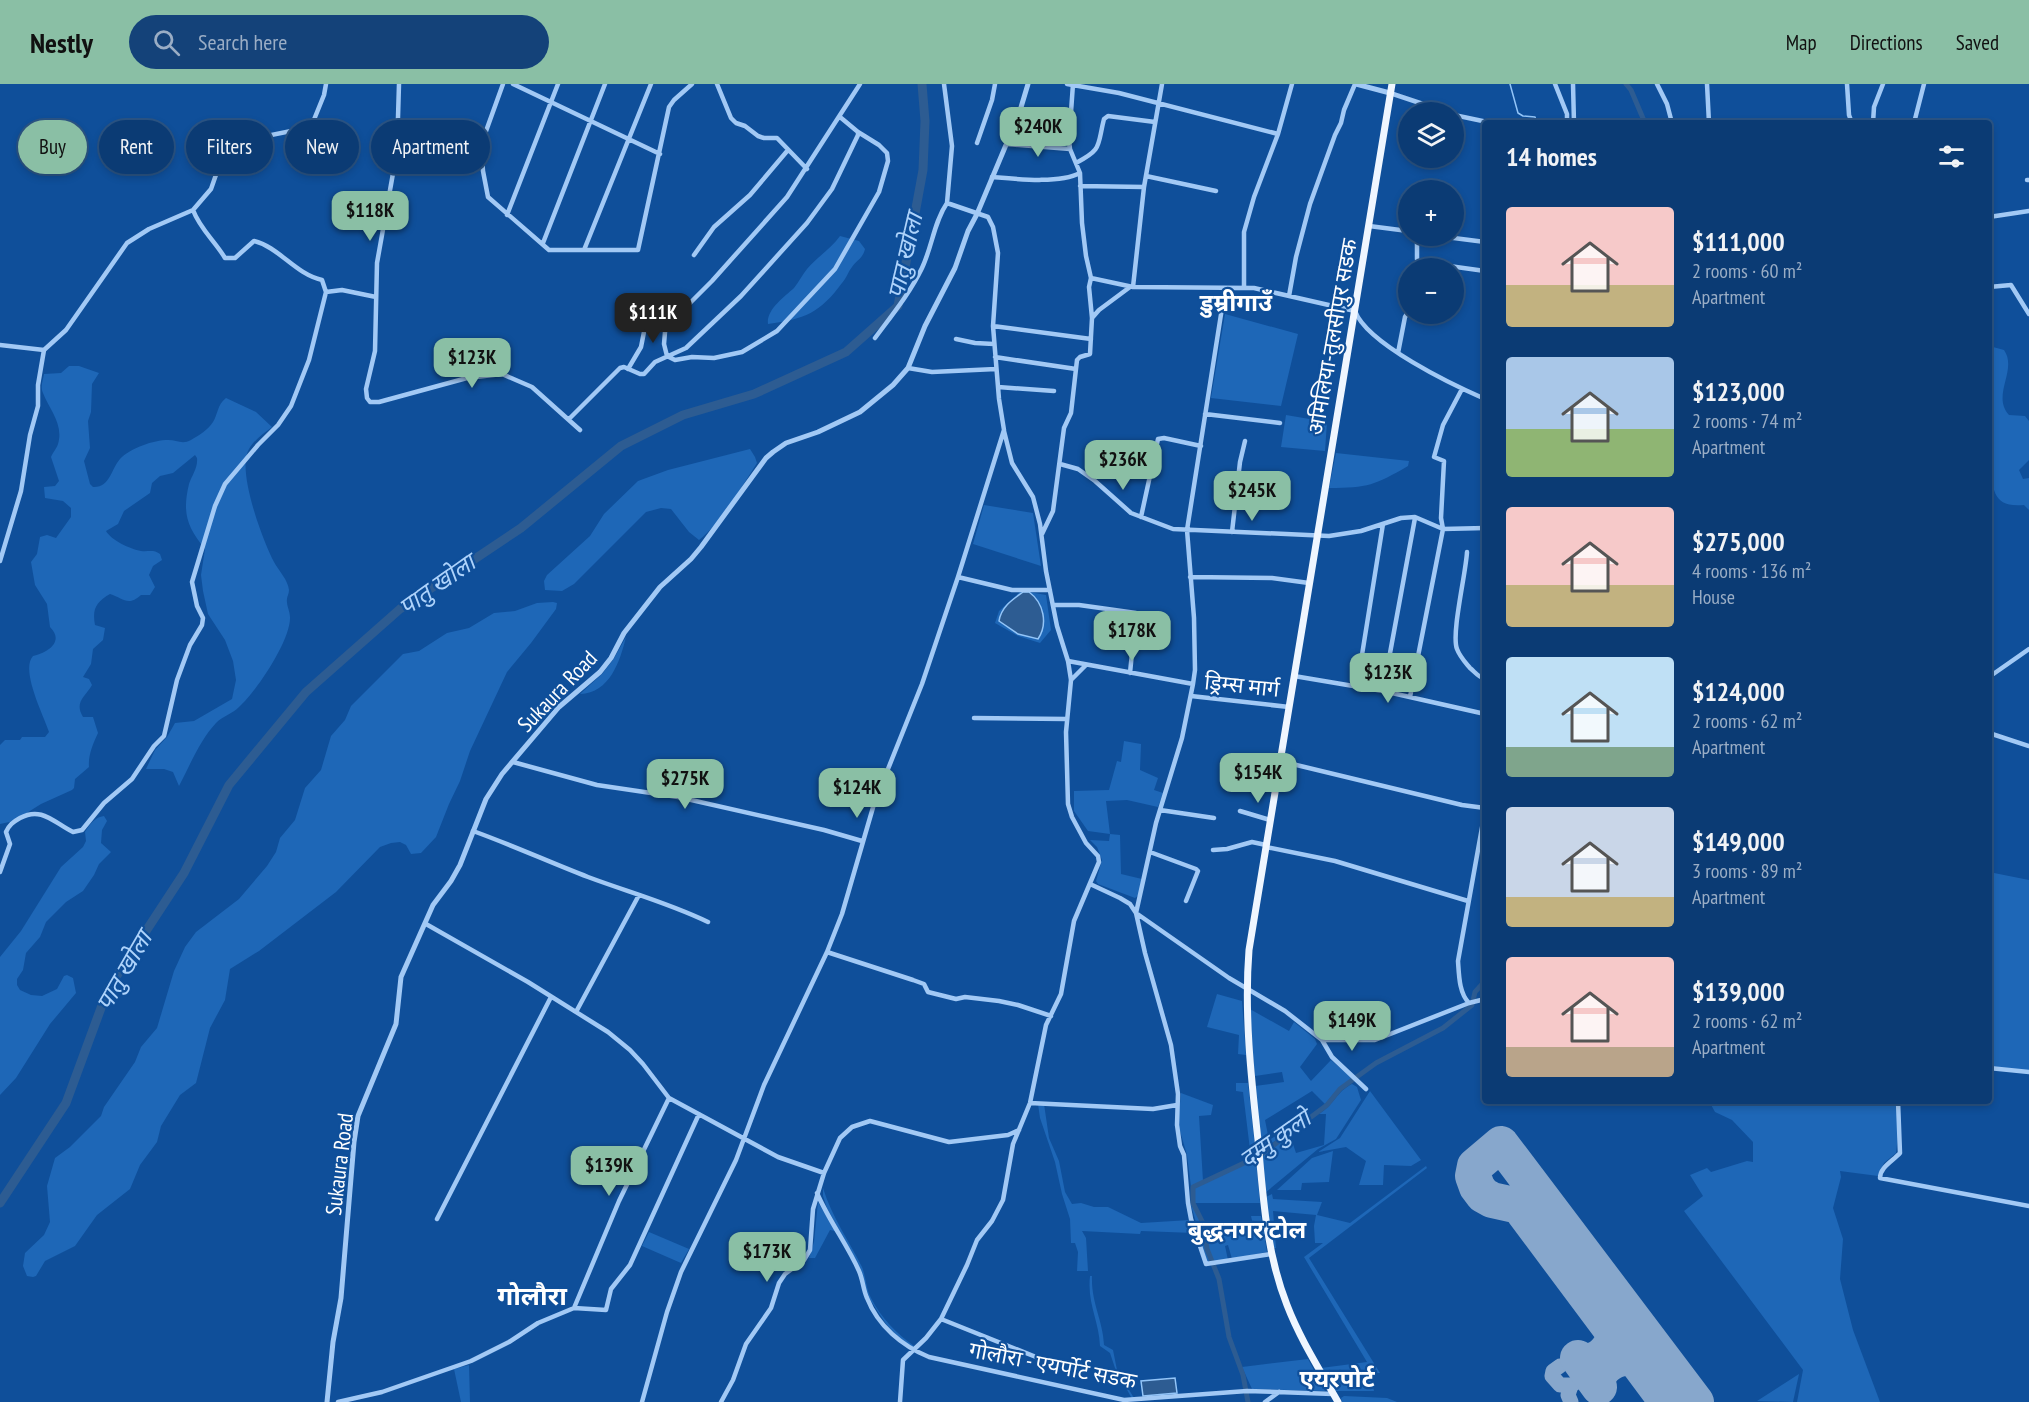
<!DOCTYPE html>
<meta charset="utf-8">
<style>
body{margin:0;font-family:"PT Sans Narrow","Noto Sans Devanagari",sans-serif;background:#144279;color:#f1f3f6;height:100vh;display:flex;flex-direction:column;font-size:22px;white-space:nowrap}
*{box-sizing:border-box;margin:0}
p{font-size:20px;color:#9aadc5}
.icon{flex:none;width:33px;height:33px;fill:none;stroke:currentColor;stroke-width:2;stroke-linecap:round;stroke-linejoin:round}
.map{position:relative;flex:1;overflow:hidden}
.panel{position:absolute;left:1482px;top:36px;width:510px;height:984px;display:flex;flex-direction:column;background:#0b3b74;border-radius:6px;box-shadow:0 3px 9px #0003,0 0 0 2px #2b5586}
.panel>*{flex:none}
.banner{position:absolute;left:18px;top:36px;width:570px;height:54px;display:flex;gap:12px}
.controls{position:absolute;left:1398px;top:18px;display:grid;gap:12px}
.controls a{display:grid;place-items:center;width:66px;height:66px;border-radius:50%;background:#0b3b74;box-shadow:0 3px 9px #0003,0 0 0 2px #2b5586;font-size:30px}
.price{position:absolute;translate:-50% -51px;padding:0 14px;border-radius:12px;background:#8abfa5;color:#111;font-size:20px;line-height:39px;filter:drop-shadow(0 2px 3px #0008)}
.price::after{content:'';position:absolute;left:50%;top:36px;width:18px;height:14px;margin-left:-9px;background:inherit;clip-path:polygon(0 0,100% 0,50% 100%)}
.price.selected{background:#222;color:#fff}
ul{padding:0;list-style:none}
li{display:flex;align-items:center;gap:18px;height:150px;padding:0 24px}
li span{display:grid;place-items:center;flex:none;width:168px;height:120px;border-radius:6px;color:#555}
li>.icon{margin-inline-start:auto}
span .icon{width:72px;height:72px;fill:#fffc;stroke-width:1}
li b{font-size:26px}
h2{display:flex;justify-content:space-between;align-items:center;height:72px;padding:0 24px;font-size:26px}
.pill{padding:0 21px;border-radius:27px;background:#0b3b74;box-shadow:0 3px 9px #0003,0 0 0 2px #2b5586;font-size:21px;line-height:54px}
.pill.selected{background:#8abfa5;color:#111}
header{display:flex;align-items:center;gap:36px;box-sizing:border-box;height:84px;padding:0 30px;background:#8abfa5;color:#111}
header strong{font-size:28px}
nav{display:flex;gap:33px;margin-inline-start:auto;font-size:21px}
.search{width:420px;height:54px;background:#144279;display:flex;align-items:center;gap:15px;box-sizing:border-box;padding:0 21px;border-radius:33px;color:#9aadc5;font-size:22px}
.map>svg:first-child{display:block}
</style>
<header>
<strong>Nestly</strong>
<div class="search"><svg class="icon" aria-label="search" viewBox="0 0 24 24"><circle cx="10" cy="10" r="6"/><path d="M15 15l6 6"/></svg>Search here</div>
<nav><a>Map</a><a>Directions</a><a>Saved</a></nav>
</header>
<div class="map">
<svg width="2029" height="1318" viewBox="0 0 2029 1318">
<rect width="100%" height="100%" fill="#0f4f9a"/>
<!-- green -->
<path fill="#1e67b7" d="M840 152 859 157 865 165C863 174 857 176 852 183 848 188 846 195 842 199 820 229 805 235 768 240 766 226 784 213 794 204 799 198 802 191 807 185 817 173 831 165 840 152Z
M1225 230 1298 250 1281 322 1211 314Z
M1993 263 2004 266C2018 286 1991 311 2009 331L2025 332 2029 337V376L2019 386 2023 395 2029 394V426L2024 421C1992 424 1994 406 1989 380V267Z
M69 282H79L99 289 92 300 91 328 88 337 90 364 84 377 90 400 93 403C110 404 111 385 120 375 130 364 154 356 168 356 177 356 182 361 191 356 198 352 209 345 213 338 218 330 217 321 226 314L256 328 272 343C264 349 254 356 249 365 236 386 263 457 274 478 279 487 288 496 289 506 289 510 287 512 287 515 286 521 290 527 290 533 291 556 256 608 239 623 232 630 223 632 216 639 200 656 190 681 179 702L173 688 164 685H146L155 666 167 653 175 639 194 637 232 615 236 596 233 577 225 556 208 530 203 507 201 491 205 465C187 443 182 429 189 400 192 391 198 384 197 374L195 371 173 389 160 392 152 399 150 409 124 427 118 440 106 447C111 456 130 465 141 467 149 468 153 465 160 470L162 476 153 482 149 491 155 503 150 511H141C128 523 123 514 110 510 96 518 92 525 95 541L105 544 103 556 93 565 91 580 83 593 89 595 92 601C85 613 74 618 83 633H93L98 649C93 660 88 671 89 683L75 695 74 704 72 706 41 720 14 737 0 740V661L5 656H20L22 653H45L49 648C44 632 20 586 33 572 47 569 65 558 50 543L47 520 35 501 31 478 37 470 40 453 47 451 56 454 71 433V424L63 417 45 414 44 403 55 402 59 397 51 373C53 368 57 364 58 360 64 340 49 325 43 309 40 303 43 296 44 290L61 289Z
M1286 331 1327 338 1325 367 1281 363Z
M750 365 755 373 757 379C740 405 723 437 699 456L689 448 671 425 661 424 646 428 574 500 562 507 545 506 544 497 547 491 590 452 604 430 638 397 668 386Z
M1336 369 1409 377 1408 382C1375 401 1368 404 1329 404Z
M984 421 1033 429 1041 482 973 460Z
M1021 507 1022 508 1007 520 1001 528 999 534 1018 550 1038 555C1048 540 1044 519 1029 508L1046 511 1051 546 1040 559 1018 552 995 539 999 527Z
M553 518 557 519 556 525 531 559 507 588 470 667 460 697 449 720 436 753 421 769 411 770 406 761 400 758 391 759 380 763 336 808 259 867 230 885 225 916 210 944 196 999 180 1011 161 1042 157 1058 140 1081 130 1105 97 1131 75 1162 45 1177 36 1192 33 1193 27 1192 23 1182 25 1169 44 1151 50 1138 47 1102 55 1074 70 1063 101 1032 104 1023 135 978 141 963 157 944 174 887 185 863 196 848 239 815 267 782 276 768 280 754 295 736 305 704 321 686 331 652 345 636 351 622 403 570 419 567 447 549 469 544 494 529 515 527 537 519Z
M626 553C620 577 610 609 580 610L602 590 613 576Z
M1124 657 1141 660 1140 686 1158 694 1154 706 1163 709 1158 723 1127 716 1106 717 1110 750 1120 751 1121 790 1142 795 1139 811 1135 814 1098 800 1096 797 1102 776 1097 763 1090 756 1109 757 1110 750 1088 747 1074 727V707L1109 706 1117 677 1121 678Z
M104 732 107 737 102 746 101 759 111 768 99 780 94 791 83 807 66 818 46 838 40 853 26 869 23 886 17 895V901L20 906 31 911 42 912 57 905 64 892 67 891 73 894 76 909 50 940 16 994 0 1011V873L21 847 61 783 83 763 86 757 85 748C90 740 95 733 104 732Z
M1989 788 2029 796V990L1989 985Z
M1217 910 1242 917 1246 971 1238 970 1239 951 1207 943Z
M1248 924 1289 947 1294 938 1315 955 1317 960 1300 983 1311 997 1331 976 1354 996 1337 1006 1325 1020 1312 1007 1265 1036 1269 1056 1282 1048 1284 1051 1261 1066 1255 1002 1284 998 1282 988 1255 992Z
M1236 999H1248L1256 1072 1251 1074 1243 1008 1236 1007Z
M1352 1000 1357 1003 1361 1016 1336 1055 1318 1065 1265 1109 1262 1071 1290 1051 1296 1069 1324 1061 1326 1030H1319C1334 1021 1336 1008 1352 1000Z
M1370 1007 1421 1076 1411 1082 1384 1081 1383 1101H1359L1366 1077 1346 1063 1318 1068 1340 1054Z
M1181 1009 1213 1021 1211 1031 1199 1032 1203 1097 1192 1102C1190 1121 1202 1132 1205 1149 1207 1159 1207 1168 1210 1178H1207L1191 1121V1103L1187 1071 1178 1040Z
M1709 1017H1897L1898 1052 1896 1069 1884 1079 1878 1092 1840 1087 1841 1093 1833 1124 1843 1155 1840 1195 1853 1246 1880 1318H1797L1803 1286 1684 1127 1703 1112 1690 1091 1707 1084 1711 1088 1747 1077 1753 1078V1058L1732 1036 1715 1028Z
M1038 1020H1044L1049 1054 1059 1077 1065 1108 1072 1120 1081 1119 1094 1123H1108L1141 1139 1190 1136 1194 1149 1141 1147 1140 1150 1082 1147 1086 1154 1088 1187H1077L1078 1168 1075 1159H1071L1070 1135 1062 1110 1055 1078 1040 1034Z
M1333 1067 1329 1098 1302 1099 1301 1106H1277L1312 1074Z
M1256 1075 1260 1119H1194L1193 1104Z
M1426 1082 1427 1084 1309 1174 1380 1289H1370L1374 1307H1335L1321 1284 1367 1278 1304 1173 1323 1159H1315L1314 1142 1316 1131 1273 1127 1276 1164H1273L1264 1114 1272 1110 1273 1115 1322 1118 1317 1131 1350 1139Z
M823 1104C832 1133 849 1157 862 1183 866 1193 866 1205 871 1214 881 1234 897 1250 914 1262L912 1263 898 1253 886 1240 869 1214 860 1185 827 1124 823 1112Z
M818 1118 835 1147 830 1146 815 1174H809L814 1158Z
M1251 1132H1261L1267 1168 1232 1175 1228 1161 1225 1162 1228 1176 1212 1178 1208 1165V1153L1255 1150Z
M649 1148 689 1165 681 1179 642 1162Z
M1090 1192H1092C1091 1219 1103 1236 1104 1261L1113 1266 1117 1286 1134 1314 1131 1313 1115 1284 1110 1269 1100 1262C1099 1236 1087 1220 1090 1192Z
M1308 1275 1325 1307 1252 1305 1242 1283Z
M469 1281 470 1318H461L454 1285Z
M1799 1290 1793 1318 1757 1317Z
M1344 1312 1387 1314 1397 1318H1342L1341 1314Z"/>
<!-- water -->
<path fill="#2d5c92" stroke="#93c5f8" stroke-width="1.5" d="M1023 508H1029C1044 519 1048 540 1038 555L1018 550 999 537C1001 523 1012 516 1023 508Z
M1175 1294 1177 1309 1143 1312 1141 1297Z"/>
<g fill="none" stroke-linecap="round" stroke-linejoin="round">
<!-- stream -->
<path stroke="#93c5f8" stroke-width="1.5" d="M1510 0 1518 29 1523 32 1535 33 1537 39"/>
<!-- canal -->
<path stroke="#2d5c92" stroke-width="5" d="M1626 0 1631 6 1645 39
M1248 1318 1243 1291 1229 1253 1219 1195 1207 1165 1204 1141 1193 1119V1103L1259 1072 1327 1021 1340 1005 1376 979 1443 944 1472 921 1475 908 1485 897"/>
<!-- river -->
<path stroke="#2d5c92" stroke-width="9" d="M0 1119 66 1019 108 905 184 789 229 701 306 608 400 525 521 444 621 362 683 331 754 310 846 268 898 222 923 86 925 37 922 0"/>
<!-- taxiway -->
<path stroke="#87a7cc" stroke-width="15" d="M1616 1268C1642 1255 1655 1283 1668 1300
M1560 1282 1553 1287 1552 1292 1560 1301H1572
M1571 1318 1568 1311 1571 1302C1587 1288 1631 1267 1622 1242 1617 1229 1604 1215 1595 1204"/>
<!-- runway -->
<path stroke="#87a7cc" stroke-width="36" d="M1667 1318 1635 1275C1619 1269 1593 1285 1599 1303L1578 1274C1593 1285 1616 1264 1613 1248L1519 1122 1492 1116 1483 1111 1477 1103 1473 1092 1475 1082 1501 1060 1696 1318"/>
<!-- minor -->
<path stroke="#a2c9f5" stroke-width="4.5" d="M399 0 397 67 377 179 375 267 366 305 367 314 370 318H379L467 294 502 290 532 303 580 346
M503 0 481 61 483 87 488 113 549 166H638L669 23 674 16 692 0
M513 0 660 70
M717 0 731 34 736 39 745 42 758 52 764 54H777L807 85
M944 0 952 62 947 119
M1067 0 1119 9 1278 50
M1073 0 1069 56 1070 65 1080 89 1082 139 1086 172 1091 194 1089 203 1092 234
M1555 0 1567 30V39
M1573 0 1574 39
M1657 0 1667 20 1672 39
M1707 0 1709 39
M1847 0 1849 31 1852 39
M1390 9 1447 28
M1019 30 1069 31
M1454 31 1492 39
M1873 39 1874 23 1883 0
M1914 39 1924 0
M858 48 879 61 887 69 888 77 879 108 835 185 777 247 742 268 714 274 692 273 675 276 667 272 664 260 665 248 670 239 712 197 787 113 860 0
M977 59 992 16 995 0
M1007 60 1070 65
M1076 79C1103 65 1097 62 1104 35L1108 32 1155 38
M1146 92 1216 107
M992 93C1016 95 1059 100 1080 89
M2027 96H2029
M1080 102 1144 103
M193 126C200 145 215 157 225 174H235L254 157C279 163 295 190 322 196L326 208
M507 131 558 0
M1989 133 2029 127
M1369 142 1408 147
M1417 152V175L1420 181 1449 182 1485 187
M1438 152 1485 158
M543 159 605 0
M584 166 651 0
M694 171 714 143 750 111 788 66
M1091 194 1133 203 1254 204 1355 227C1367 260 1453 301 1485 315
M1133 203 1144 103 1162 0
M1989 203 2011 201 2029 230
M1244 204V148L1254 113 1278 50 1292 0
M1225 205 1187 446 1194 534 1195 586 1193 600 1182 654 1156 739 1136 829 1145 869 1171 961 1178 1010 1177 1041 1180 1062 1184 1071 1188 1119 1191 1135 1206 1180 1271 1170
M1289 212 1296 173 1310 120 1335 51 1341 39 1344 26 1355 0
M622 229 630 224 650 227
M993 242 1091 255
M956 255 975 259 994 260
M1989 259V263
M0 261 44 266
M1398 269 1405 233 1408 228
M995 273 1076 285
M908 284 932 288 996 285
M628 285 641 263 648 228 653 226 675 234
M998 303 1054 307
M1205 330 1280 339
M569 335 620 284 624 283 640 290H644L655 278 686 264 741 212 807 139 832 105 858 51V48L840 33
M1060 380 1078 385 1095 397 1131 429 1173 445 1329 452 1361 447 1401 434 1415 433 1443 445 1485 444
M1141 433 1158 355 1164 354 1201 362
M1232 448 1240 378 1245 357
M1042 450 1053 427 1064 344 1071 329 1077 276 1080 273 1090 270 1092 234 1099 226 1130 203
M1467 468C1466 489 1451 550 1457 565 1460 573 1465 578 1470 584 1475 588 1478 593 1485 595
M0 477 21 407 30 351 38 322V301L44 266 66 246 127 159 149 145 193 126 211 105 218 85V65L232 59 311 43 324 11 326 0
M958 493 1012 506H1050
M1190 493 1272 494 1309 499
M1053 521H1079L1136 529 1130 589
M1068 577 1193 600
M1294 592 1383 607 1485 630
M1989 593 2029 565
M1071 596 1086 581
M1357 602 1383 440
M1383 607 1415 434
M1191 612 1289 623
M1410 613 1443 445 1441 434 1444 377 1434 373 1443 341 1462 305
M974 634 1067 635
M1989 649 2029 662
M1280 677 1462 721 1485 724
M513 678 597 701 678 713 824 746 862 757
M1160 726 1214 734
M1240 727 1270 736
M473 747C512 761 549 778 588 793 628 808 669 819 708 838
M1266 763 1335 777 1468 817
M1213 766 1227 765 1252 758 1266 761
M1150 768 1196 785 1198 787 1186 817
M0 788 10 760 6 748C9 741 13 738 20 734 42 722 54 739 73 748L82 746 104 719 132 695 154 662 164 652 177 596 190 561 202 541 203 534 197 522 192 498 215 422 225 400 258 361 278 341 291 322 309 276 326 208 342 206 376 213
M1090 800 1120 814 1130 820 1136 829 1229 894 1285 927 1322 956H1375L1469 919 1485 915
M426 840 528 898 608 948 630 966 643 980 669 1014 778 1073 824 1089 840 1054 852 1043 870 1037 949 1058 1008 1051 1019 1046
M827 868 913 896 924 900 928 908 956 915 965 913 999 917 1018 921 1051 932
M1469 919C1459 909 1459 891 1458 877L1485 727
M576 928 639 811
M1322 956 1332 973 1366 1005
M1989 984 2029 988
M1898 1017 1900 1069C1893 1077 1880 1083 1880 1094L2029 1122
M1030 1019 1153 1025 1177 1021
M817 1109C829 1137 847 1160 859 1187 863 1196 863 1205 867 1214 878 1242 902 1262 929 1273L1124 1316 1247 1307 1333 1310
M437 1135 551 913
M574 1224 619 1117 669 1014
M941 1235 1036 1273
M338 1318 382 1308 471 1277 509 1258 538 1239 574 1224 606 1226 611 1205 630 1181 699 1030
M642 1318 667 1228 681 1188 736 1076 764 1001 827 868 842 830 874 720 922 600 958 493 1004 346 999 315 993 242 998 169 993 143 988 133 947 119C934 138 932 163 922 184 910 209 892 231 875 254
M721 1318 733 1296 746 1260 771 1224 779 1199 785 1190 804 1176 810 1166 813 1125 824 1089
M900 1318 903 1276 926 1254 941 1235 967 1181 977 1156 992 1137 1003 1116 1013 1060 1030 1019 1046 941 1061 910 1074 837 1099 778 1098 772 1086 759 1072 733 1068 720 1066 648 1071 596 1068 577 1057 542 1046 487 1040 440 1033 413 1012 379 1004 347
M1265 1318 1279 1308"/>
<!-- tertiary -->
<path stroke="#a2c9f5" stroke-width="5" d="M1356 0 1390 9
M327 1318 333 1258 341 1214 354 1058 358 1032 396 940 401 893 433 821 451 797 460 781 486 715 502 690 559 623 600 588 611 574 624 549 660 503 691 475 701 463 766 374 773 368 786 359 818 348 860 328 893 301 908 284 925 242 955 184 968 147 977 130 1019 30 1028 0"/>
<!-- primary -->
<path stroke="#eff6ff" stroke-width="7" d="M1338 1318C1320 1286 1300 1255 1287 1221 1266 1168 1263 1112 1258 1056 1251 993 1244 929 1249 866L1392 0"/>
</g>
<g text-anchor="middle" stroke-width="4.5" stroke-linejoin="round" paint-order="stroke">
<!-- street labels -->
<g font-size="22" fill="#fff" stroke="#0f4f9a">
<text transform="translate(1332 253) rotate(-80)" y="8">अमिलिया-तुलसीपुर सडक</text>
<text transform="translate(1242 601) rotate(6)" y="8">ड्रिम्स मार्ग</text>
<text transform="translate(557 607) rotate(-46)" y="8">Sukaura Road</text>
<text transform="translate(339 1080) rotate(-83)" y="8">Sukaura Road</text>
<text transform="translate(1053 1281) rotate(11)" y="8">गोलौरा - एयर्पोर्ट सडक</text>
</g>
<!-- water labels -->
<g font-size="24" font-style="italic" fill="#aed3fb" stroke="#0f4f9a">
<text transform="translate(905 172) rotate(-77)" y="8">पातु खोला</text>
<text transform="translate(437 501) rotate(-35)" y="8">पातु खोला</text>
<text transform="translate(124 887) rotate(-60)" y="8">पातु खोला</text>
<text transform="translate(1275 1055) rotate(-35)" y="8">दम्मु कुलो</text>
</g>
<!-- neighbourhood labels -->
<g font-size="24" font-weight="bold" fill="#fff" stroke="#0f4f9a">
<text x="1236" y="227">डुम्रीगाउँ</text>
<text x="1247" y="1154">बुद्धनगर टोल</text>
<text x="1337" y="1303">एयरपोर्ट</text>
</g>
<!-- quarter labels -->
<g font-size="26" font-weight="bold" fill="#fff" stroke="#0f4f9a">
<text x="532" y="1221">गोलौरा</text>
</g>
</g>
</svg>
<div class="controls">
<a><svg class="icon" aria-label="layers" viewBox="0 0 24 24"><path d="M12 4l9 5-9 5-9-5zM3 14l9 5 9-5"/></svg></a>
<a>+</a>
<a>−</a>
</div>
<b class="price" style="left:1038px;top:74px">$240K</b>
<b class="price" style="left:370px;top:158px">$118K</b>
<b class="price selected" style="left:653px;top:260px">$111K</b>
<b class="price" style="left:472px;top:305px">$123K</b>
<b class="price" style="left:1123px;top:407px">$236K</b>
<b class="price" style="left:1252px;top:438px">$245K</b>
<b class="price" style="left:1132px;top:578px">$178K</b>
<b class="price" style="left:1388px;top:620px">$123K</b>
<b class="price" style="left:1258px;top:720px">$154K</b>
<b class="price" style="left:685px;top:726px">$275K</b>
<b class="price" style="left:857px;top:735px">$124K</b>
<b class="price" style="left:1352px;top:968px">$149K</b>
<b class="price" style="left:609px;top:1113px">$139K</b>
<b class="price" style="left:767px;top:1199px">$173K</b>
<div class="banner">
<a class="pill selected">Buy</a>
<a class="pill">Rent</a>
<a class="pill">Filters</a>
<a class="pill">New</a>
<a class="pill">Apartment</a>
</div>
<section class="panel">
<h2>14 homes<svg class="icon" aria-label="filters" viewBox="0 0 24 24"><path d="M4 7h16M4 17h16"/><circle cx="9" cy="7" r="2"/><circle cx="15" cy="17" r="2"/></svg></h2>
<ul>
<li><span style="background:linear-gradient(#f6c9c9 65%,#c2b280 0)"><svg class="icon" aria-label="home" viewBox="0 0 24 24"><path d="M3 11l9-7 9 7M6 9v11h12V9"/></svg></span><div><b>$111,000</b><p>2 rooms · 60 m²</p><p>Apartment</p></div></li>
<li><span style="background:linear-gradient(#a9c7e8 60%,#8fb573 0)"><svg class="icon" aria-label="home" viewBox="0 0 24 24"><path d="M3 11l9-7 9 7M6 9v11h12V9"/></svg></span><div><b>$123,000</b><p>2 rooms · 74 m²</p><p>Apartment</p></div></li>
<li><span style="background:linear-gradient(#f6c9c9 65%,#c2b280 0)"><svg class="icon" aria-label="home" viewBox="0 0 24 24"><path d="M3 11l9-7 9 7M6 9v11h12V9"/></svg></span><div><b>$275,000</b><p>4 rooms · 136 m²</p><p>House</p></div></li>
<li><span style="background:linear-gradient(#bfe0f5 75%,#7fa58c 0)"><svg class="icon" aria-label="home" viewBox="0 0 24 24"><path d="M3 11l9-7 9 7M6 9v11h12V9"/></svg></span><div><b>$124,000</b><p>2 rooms · 62 m²</p><p>Apartment</p></div></li>
<li><span style="background:linear-gradient(#c9d6e8 75%,#c2b280 0)"><svg class="icon" aria-label="home" viewBox="0 0 24 24"><path d="M3 11l9-7 9 7M6 9v11h12V9"/></svg></span><div><b>$149,000</b><p>3 rooms · 89 m²</p><p>Apartment</p></div></li>
<li><span style="background:linear-gradient(#f6c9c9 75%,#b9a48a 0)"><svg class="icon" aria-label="home" viewBox="0 0 24 24"><path d="M3 11l9-7 9 7M6 9v11h12V9"/></svg></span><div><b>$139,000</b><p>2 rooms · 62 m²</p><p>Apartment</p></div></li>
</ul>
</section>
</div>
